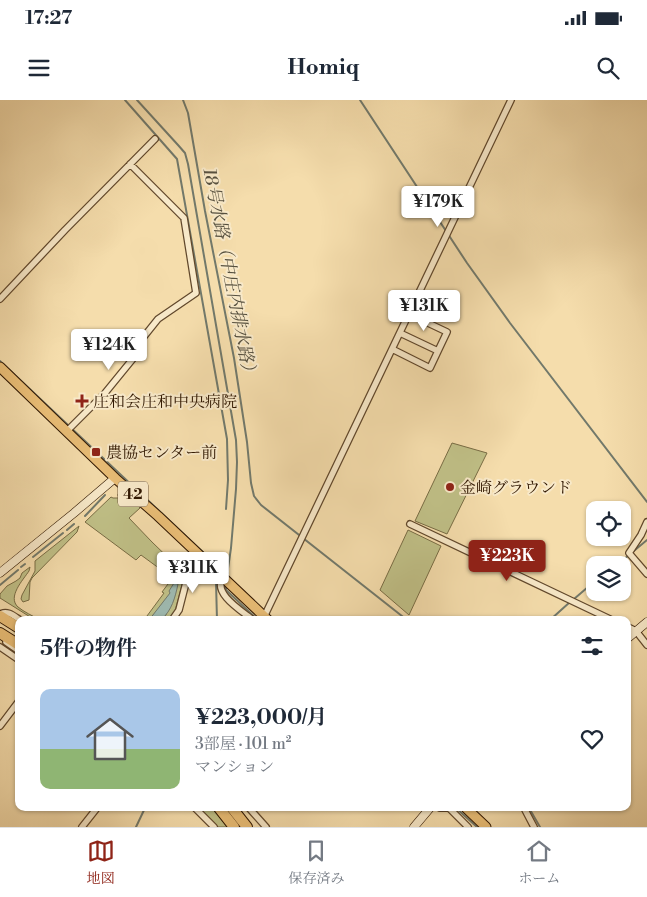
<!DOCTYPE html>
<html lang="ja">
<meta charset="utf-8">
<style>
body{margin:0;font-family:"Libre Bodoni","Noto Serif JP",serif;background:#f6f6f7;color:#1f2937;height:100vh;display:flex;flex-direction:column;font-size:19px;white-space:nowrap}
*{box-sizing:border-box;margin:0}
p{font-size:16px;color:#747a83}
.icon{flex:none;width:28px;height:28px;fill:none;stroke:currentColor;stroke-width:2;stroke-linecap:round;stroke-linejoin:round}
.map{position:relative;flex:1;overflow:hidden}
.details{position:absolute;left:15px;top:516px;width:616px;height:195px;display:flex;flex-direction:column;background:#fff;border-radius:10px;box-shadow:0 1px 4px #0004}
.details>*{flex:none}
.buttons{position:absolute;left:586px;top:401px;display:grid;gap:10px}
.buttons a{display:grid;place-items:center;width:45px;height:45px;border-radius:10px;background:#fff;box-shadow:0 1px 4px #0004;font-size:25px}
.price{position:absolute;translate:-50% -42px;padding:0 11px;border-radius:5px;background:#fff;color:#222;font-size:16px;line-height:32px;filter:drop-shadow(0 1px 2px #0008)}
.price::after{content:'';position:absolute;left:50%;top:30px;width:15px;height:11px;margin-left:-8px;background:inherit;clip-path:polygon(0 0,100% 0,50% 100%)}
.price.selected{background:#8f2418;color:#fff}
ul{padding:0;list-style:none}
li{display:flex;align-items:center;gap:15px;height:125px;padding:0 25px}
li+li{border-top:1px solid #e0e1e3}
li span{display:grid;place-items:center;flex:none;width:140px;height:100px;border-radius:10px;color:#555}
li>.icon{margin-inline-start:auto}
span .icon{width:60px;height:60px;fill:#fffc;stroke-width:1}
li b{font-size:21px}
h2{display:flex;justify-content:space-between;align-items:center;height:60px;padding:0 25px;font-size:21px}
.status{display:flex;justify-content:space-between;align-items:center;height:35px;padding:0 25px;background:#fff;direction:ltr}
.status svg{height:14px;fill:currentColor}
header{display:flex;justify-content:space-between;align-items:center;height:65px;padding:0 25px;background:#fff;font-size:22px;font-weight:800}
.tab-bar{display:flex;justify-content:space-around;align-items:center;height:70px;border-top:1px solid #e0e1e3;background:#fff;font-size:14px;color:#747a83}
.tab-bar a{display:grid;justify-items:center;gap:2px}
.tab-bar .selected{color:#8f2418}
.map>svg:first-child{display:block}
</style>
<div class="status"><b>17:27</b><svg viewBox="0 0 49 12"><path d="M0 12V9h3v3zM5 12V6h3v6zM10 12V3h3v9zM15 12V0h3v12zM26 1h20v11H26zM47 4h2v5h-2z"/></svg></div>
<header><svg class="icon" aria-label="menu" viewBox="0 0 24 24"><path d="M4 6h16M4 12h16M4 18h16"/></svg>Homiq<svg class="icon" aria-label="search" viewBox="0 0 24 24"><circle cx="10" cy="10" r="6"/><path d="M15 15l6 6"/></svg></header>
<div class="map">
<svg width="647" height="727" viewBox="0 0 647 727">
<rect width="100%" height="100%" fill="#f5ddac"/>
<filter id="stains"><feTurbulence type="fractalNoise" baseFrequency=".004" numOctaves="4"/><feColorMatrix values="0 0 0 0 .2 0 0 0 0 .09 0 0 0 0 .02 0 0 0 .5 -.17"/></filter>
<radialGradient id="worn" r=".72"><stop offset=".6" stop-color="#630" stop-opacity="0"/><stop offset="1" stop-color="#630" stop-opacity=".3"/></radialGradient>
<!-- green -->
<path fill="#c0c087" stroke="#786c44" d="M452 343 487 353 447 434 415 421Z
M118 394H123L134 404 135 403 140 408 129 418 152 442 185 474 184 480 171 477 141 455 136 460 85 422 111 397 113 398H120V396H118Z
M79 426 77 432 32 478 30 482 29 500 23 502 21 499 22 495 35 471V461Z
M408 430 441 446 409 515 380 490Z
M30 467 29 471C23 480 7 497 18 507 24 512 33 516 40 520H35L0 498V494L7 486 16 481 20 478 22 473Z
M170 478 183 481 175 511 169 520H161L166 515 171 493 150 520H144L164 493 162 492 168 484 167 483Z
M199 708H213L227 727H217Z"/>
<!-- water -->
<path fill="#9ebab1" stroke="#72796b" d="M174 483 178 484C175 498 172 510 161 520H149L170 493 169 491Z"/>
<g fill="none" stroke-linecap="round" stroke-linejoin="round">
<!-- stream -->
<path stroke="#72796b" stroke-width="2" d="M125 0 177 59 227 339 228 380 226 409
M137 0 178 45 185 53 188 64 236 340 237 362 236 389 231 448 227 475
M183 0 188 13 205 111 234 258 247 342 251 383 254 396 261 405 407 520
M360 0 467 163 510 223 647 402
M0 261 224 472 228 473
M85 416 105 395
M67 430 74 424
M33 457 63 433
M617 465 647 440
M21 467 25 464
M216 482 217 520
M0 485 18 470
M226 486V490L258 520
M574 499 595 481
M550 520 570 502
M456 708 477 727
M529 708 540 727
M136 727 145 708"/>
<!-- street casing -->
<g stroke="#61482c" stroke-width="8">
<path id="street" d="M0 199 65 130 155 39
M409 214 447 232 438 251
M392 249 430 268 438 251 400 233
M67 331 105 293 136 255 142 239 158 219 196 193 184 118 130 64
M647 422 641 435 629 453 647 474
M410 424 612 520
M223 478C212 493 242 511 253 520
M0 514C8 510 14 516 20 520
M264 517 511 0
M172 520 179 510 189 471 199 455
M628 527 636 531 647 545
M6 542 19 551
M0 547 19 560
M0 626 19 601
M195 708 214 727
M249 708 266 727
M440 708H449L468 727
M524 708 534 727
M82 727 97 708"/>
</g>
<!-- secondary casing -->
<g stroke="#301701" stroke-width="9">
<path id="secondary" d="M0 473 74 413 115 378
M628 538 647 522
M414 727 430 708"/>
</g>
<!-- primary casing -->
<g stroke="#301701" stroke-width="11">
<path id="primary" d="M0 267 115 378 158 416 268 520
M466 708 486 727"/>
</g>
<!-- highway casing -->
<g stroke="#301701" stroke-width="12">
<path id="highway" d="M0 516 19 528
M0 533 19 545
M219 708 234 727
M232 708 247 727"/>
</g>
<!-- street -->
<use href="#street" stroke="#f8e9c9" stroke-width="5.5"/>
<!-- secondary -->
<use href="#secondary" stroke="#f8e9c9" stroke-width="8"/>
<!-- primary -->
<use href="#primary" stroke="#eabe76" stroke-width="9"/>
<!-- highway -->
<use href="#highway" stroke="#eabe76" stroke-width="10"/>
</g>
<!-- markers -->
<g fill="#8f2418" stroke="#f8e9c9" stroke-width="2">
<path d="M79.5 293.5h5v5h5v5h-5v5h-5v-5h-5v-5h5z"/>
<rect x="91" y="347" width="10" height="10" rx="2.5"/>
<circle cx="450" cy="387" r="5"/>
</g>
<g text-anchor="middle" stroke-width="4" stroke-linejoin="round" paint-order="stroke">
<!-- shield labels -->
<rect fill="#f8e9c9" stroke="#6c563d" stroke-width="1" x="118" y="381.5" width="30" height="25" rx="4"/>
<g font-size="15" font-weight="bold" fill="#301701">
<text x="133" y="399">42</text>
</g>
<!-- poi labels -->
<g font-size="16" fill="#301701" stroke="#f8e9c9" text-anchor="start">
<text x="93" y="307">庄和会庄和中央病院</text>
<text x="106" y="358">農協センター前</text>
<text x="460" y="393">金崎グラウンド</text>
</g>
<!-- water labels -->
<g font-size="18" font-style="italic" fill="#56503f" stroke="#f8e9c9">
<text transform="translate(230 174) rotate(79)" y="6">18号水路（中庄内排水路）</text>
</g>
</g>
<rect width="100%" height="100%" filter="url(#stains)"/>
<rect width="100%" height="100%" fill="url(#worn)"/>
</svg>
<div class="buttons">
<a><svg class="icon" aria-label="locate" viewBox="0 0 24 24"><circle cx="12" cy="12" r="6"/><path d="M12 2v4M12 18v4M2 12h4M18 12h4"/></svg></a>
<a><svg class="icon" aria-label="layers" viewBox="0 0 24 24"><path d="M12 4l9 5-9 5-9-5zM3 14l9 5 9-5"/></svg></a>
</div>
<b class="price" style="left:438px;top:128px">¥179K</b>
<b class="price" style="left:424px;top:232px">¥131K</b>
<b class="price" style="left:109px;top:271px">¥124K</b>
<b class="price selected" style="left:507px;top:482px">¥223K</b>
<b class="price" style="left:193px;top:494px">¥311K</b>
<section class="details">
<h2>5件の物件<svg class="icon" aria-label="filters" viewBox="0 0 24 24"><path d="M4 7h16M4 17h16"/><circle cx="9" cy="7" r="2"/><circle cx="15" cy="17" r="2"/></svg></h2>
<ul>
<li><span style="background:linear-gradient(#a9c7e8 60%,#8fb573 0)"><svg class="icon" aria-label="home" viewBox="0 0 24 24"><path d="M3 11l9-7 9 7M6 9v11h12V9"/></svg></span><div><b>¥223,000/月</b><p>3部屋 · 101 m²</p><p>マンション</p></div><svg class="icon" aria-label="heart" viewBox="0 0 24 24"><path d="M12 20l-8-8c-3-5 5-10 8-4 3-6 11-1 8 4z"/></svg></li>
</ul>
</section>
</div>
<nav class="tab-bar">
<a class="selected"><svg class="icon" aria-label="map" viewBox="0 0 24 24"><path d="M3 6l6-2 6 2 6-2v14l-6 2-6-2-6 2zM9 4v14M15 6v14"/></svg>地図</a>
<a><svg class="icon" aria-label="saved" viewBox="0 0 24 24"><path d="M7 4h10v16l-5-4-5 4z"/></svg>保存済み</a>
<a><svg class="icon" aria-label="home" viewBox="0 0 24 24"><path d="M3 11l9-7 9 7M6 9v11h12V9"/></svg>ホーム</a>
</nav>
